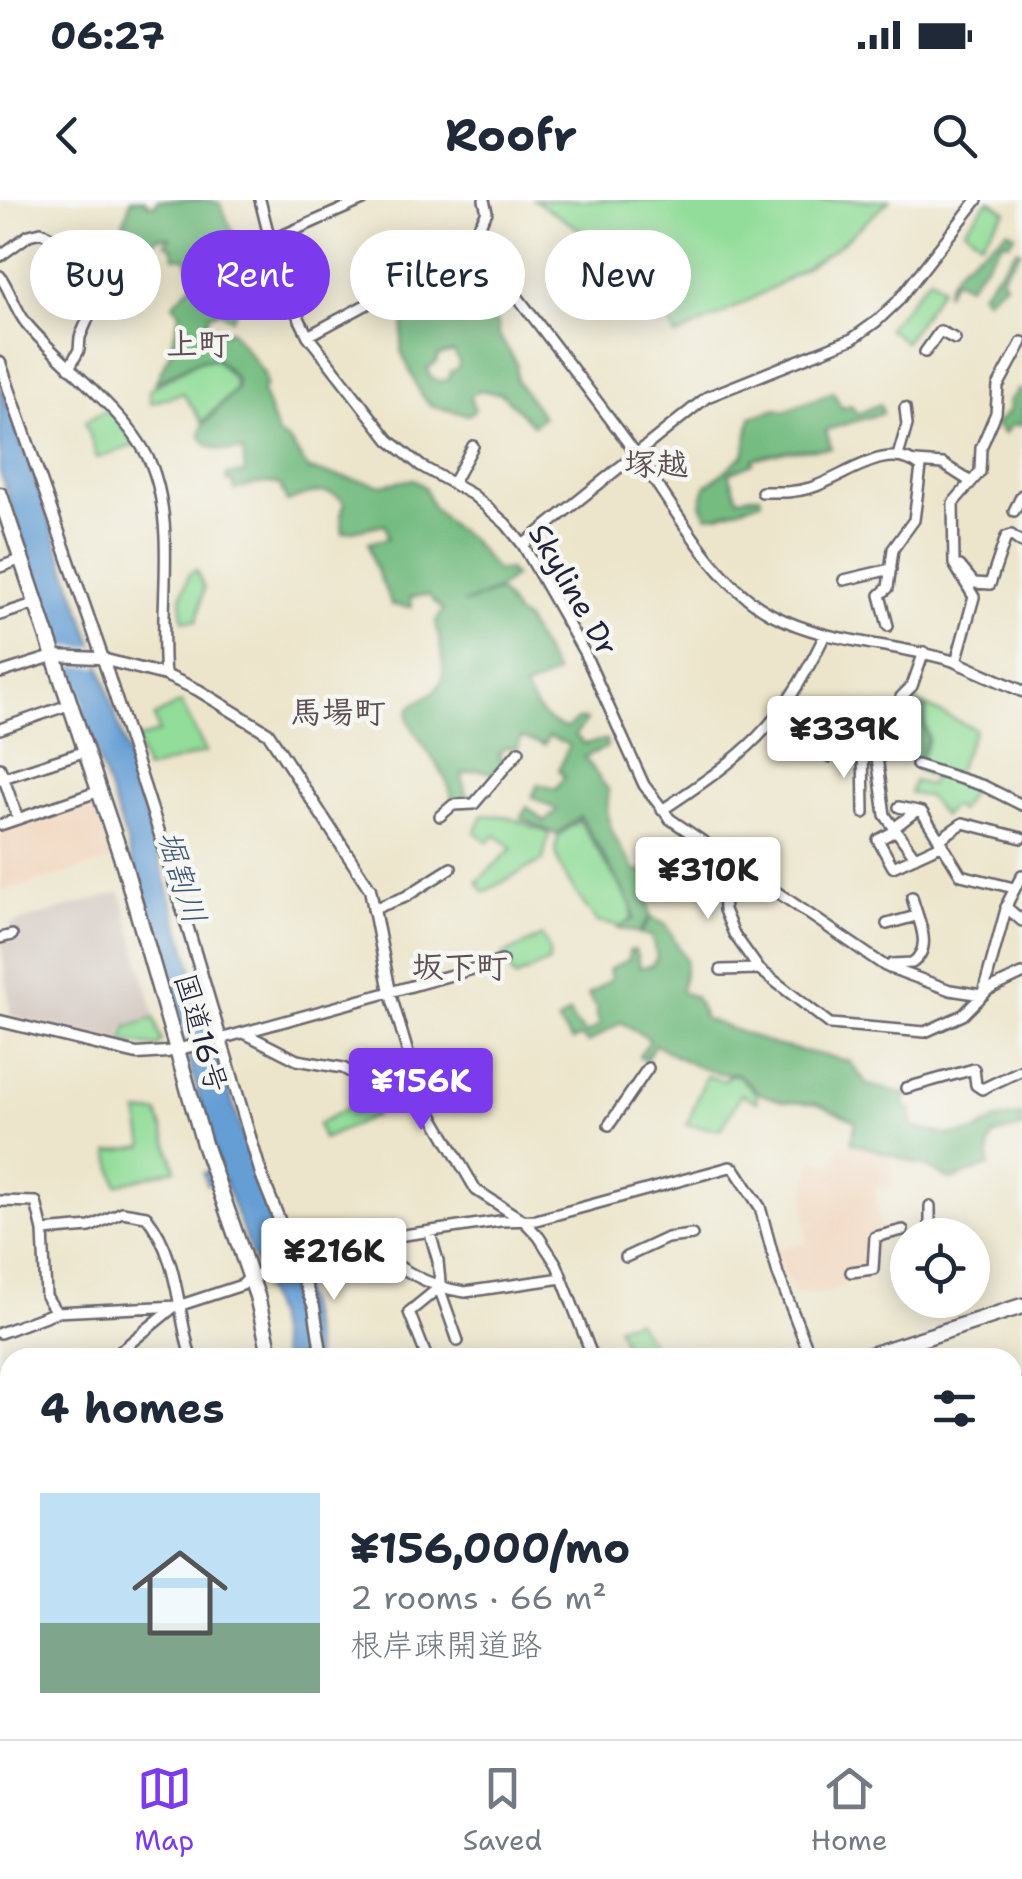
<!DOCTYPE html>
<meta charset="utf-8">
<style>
body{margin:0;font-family:"Shantell Sans","Klee One",sans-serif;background:#f2f2f3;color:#1f2937;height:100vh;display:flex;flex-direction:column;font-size:38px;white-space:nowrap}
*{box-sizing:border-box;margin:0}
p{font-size:32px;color:#747a83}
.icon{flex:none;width:55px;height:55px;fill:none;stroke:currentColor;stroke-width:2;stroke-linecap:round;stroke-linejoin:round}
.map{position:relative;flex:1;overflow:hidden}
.details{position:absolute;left:0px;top:1148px;width:1022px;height:392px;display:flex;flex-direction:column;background:#fff;border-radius:30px 30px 0 0;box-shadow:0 5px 25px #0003}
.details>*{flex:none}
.top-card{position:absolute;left:30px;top:30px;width:962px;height:90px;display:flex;gap:20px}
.buttons{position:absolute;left:890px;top:1018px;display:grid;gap:20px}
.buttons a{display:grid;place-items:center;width:100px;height:100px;border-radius:50%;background:#fff;box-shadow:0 5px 25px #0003;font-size:50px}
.price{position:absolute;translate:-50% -85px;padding:0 22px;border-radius:10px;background:#fff;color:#222;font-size:32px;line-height:65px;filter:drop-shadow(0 2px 5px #0008)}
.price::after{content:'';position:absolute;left:50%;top:60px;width:30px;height:22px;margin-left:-15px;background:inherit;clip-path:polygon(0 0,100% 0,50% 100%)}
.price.selected{background:#7c3aed;color:#fff}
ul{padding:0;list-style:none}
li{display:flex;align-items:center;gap:30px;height:250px;padding:0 40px}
li span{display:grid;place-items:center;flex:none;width:280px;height:200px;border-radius:0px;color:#555}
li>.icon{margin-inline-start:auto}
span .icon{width:120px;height:120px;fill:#fffc;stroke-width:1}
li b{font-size:42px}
h2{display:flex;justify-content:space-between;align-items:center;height:120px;padding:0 40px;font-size:42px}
.pill{padding:0 35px;border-radius:45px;background:#fff;box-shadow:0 5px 25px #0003;font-size:35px;line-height:90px}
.pill.selected{background:#7c3aed;color:#fff}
.status{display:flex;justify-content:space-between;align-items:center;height:70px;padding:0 50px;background:#fff;direction:ltr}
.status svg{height:28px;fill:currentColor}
header{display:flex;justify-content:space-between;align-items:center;height:130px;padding:0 40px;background:#fff;font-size:45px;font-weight:700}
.menu{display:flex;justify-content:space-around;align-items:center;height:140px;border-top:2px solid #e0e1e3;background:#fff;font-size:28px;color:#747a83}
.menu a{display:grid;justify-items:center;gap:5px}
.menu .selected{color:#7c3aed}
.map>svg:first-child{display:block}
</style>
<div class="status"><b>06:27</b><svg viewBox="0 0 49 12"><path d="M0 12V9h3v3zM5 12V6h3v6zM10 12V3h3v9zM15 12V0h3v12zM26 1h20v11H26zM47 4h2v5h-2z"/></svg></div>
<header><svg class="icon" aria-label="back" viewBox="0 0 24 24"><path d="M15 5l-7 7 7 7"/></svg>Roofr<svg class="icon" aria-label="search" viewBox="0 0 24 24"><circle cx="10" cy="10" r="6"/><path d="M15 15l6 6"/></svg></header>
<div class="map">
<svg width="1022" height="1539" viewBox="0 0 1022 1539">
<rect width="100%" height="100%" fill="#f6f6f2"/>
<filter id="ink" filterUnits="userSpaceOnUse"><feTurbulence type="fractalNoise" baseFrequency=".01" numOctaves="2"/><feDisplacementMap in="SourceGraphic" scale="20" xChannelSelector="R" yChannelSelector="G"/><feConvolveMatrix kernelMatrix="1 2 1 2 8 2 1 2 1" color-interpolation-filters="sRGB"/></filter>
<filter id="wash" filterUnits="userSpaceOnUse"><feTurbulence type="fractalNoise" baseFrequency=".0048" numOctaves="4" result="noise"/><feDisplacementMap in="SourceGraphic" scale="40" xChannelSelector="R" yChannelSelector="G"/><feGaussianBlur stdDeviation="2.25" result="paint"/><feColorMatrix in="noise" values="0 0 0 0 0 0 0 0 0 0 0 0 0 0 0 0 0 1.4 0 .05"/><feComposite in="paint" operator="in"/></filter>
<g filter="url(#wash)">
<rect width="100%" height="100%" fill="#ece5cb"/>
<!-- built -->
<path fill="#f1d5bd" d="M89 600 95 602 113 660 0 692V630Z
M843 942 890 956 892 963 894 988 874 986 880 1033 871 1072 848 1076 849 1081 826 1093 796 1094 785 1073 777 1049 806 1043V988L813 958 832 963Z"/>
<!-- industrial -->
<path fill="#cec1ba" d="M121 692 155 816 124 825 120 843 11 816 0 732 10 731V724Z
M1022 1351V1539H668L681 1530H1012L1013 1355Z"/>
<!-- green -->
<path fill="#92dd99" stroke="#5a806a" stroke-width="2.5" d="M534 0H890C873 15 856 32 838 46 788 82 732 110 676 136L653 88 635 65Z
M989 0 1006 11 981 42 965 29Z
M930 77 942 87 905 142 887 128Z
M216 160 234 179 236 189 202 222 183 193 151 203 149 190 199 161Z
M107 210 115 215 136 245 97 258 85 221Z
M196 370 204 388 197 421 183 420 181 398 189 374Z
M181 503 206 552 146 570 136 540 159 532 154 517Z
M926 506 975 529 955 575 919 564 929 540 925 524Z
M918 566 975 585 959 611 952 606 943 616 928 597 910 593 914 581 929 585 933 577 917 570Z
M483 615 505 616 549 633 543 660 484 692 477 682 512 648 496 635 488 642 475 632Z
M579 620 632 706 631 720 621 726 597 722C585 704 543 657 560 635 565 629 574 626 579 620Z
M542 736 549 749V762L515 778 502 756Z
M154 818 162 842 157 847 123 842 127 827Z
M737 875 756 893 757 902 741 894 721 930 687 925 706 876 724 881 728 876Z
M371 895 375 916 323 939 318 924Z
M138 913H158L176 969 117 985 109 952 144 946Z
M636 1120 650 1141 654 1157H629L617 1126Z"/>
<!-- forest -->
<path fill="#75bc81" stroke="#4c6f5e" stroke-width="2.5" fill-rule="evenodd" d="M131 0H145L148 4 156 5 157 0H207L220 3 247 64 246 87 232 119 220 112 209 114 205 136 200 138 231 130 264 173 266 186 262 191 278 235 290 242 309 270 381 285 414 279 425 288 433 308 452 327 468 337 497 371 508 370 514 376 497 390 463 404 499 391 517 415 525 420 556 474 524 489C535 507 545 524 567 528L578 519 587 520 575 535 584 544 606 540 607 547 584 557 609 591C602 627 618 642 636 672L651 670 660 686 648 695 650 717 639 733 618 728 634 719 632 705 580 616 557 635 521 618 527 607 545 622 557 610 532 597 538 584 556 589 564 577 559 570 569 545 549 536 544 545 521 537 518 548H504L499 555 504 563 493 573 478 570 462 574 466 596H477L469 604 452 603C455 578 406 530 408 514 409 499 440 498 443 476 445 460 438 438 436 421L443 411 428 395 410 397 412 407 392 405 373 362 369 343 388 338 385 324 343 333 341 315 345 303C328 284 308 294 287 302L280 285C264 280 250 286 235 290L233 282 226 280 227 275 245 273 243 251C226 250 208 253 200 234L204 224 237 189 236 178 217 159H200L155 183 170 153 180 112 173 104 194 82 186 58 174 57 173 49 165 43 170 38 159 37 132 61 107 59 109 49H123L117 43Z
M1008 30 1015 34 1009 43 1004 40 968 86 954 79 946 94C953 58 987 52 1008 30Z
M1017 49 1021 51 1001 76 1005 83 985 99 981 93Z
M455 67 471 69 474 84 498 126V134L517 164 516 180 543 217 533 225 502 194 480 190 470 196 475 210 468 215 432 206 421 195 401 151 404 121ZM454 152 459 162 458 168 450 172V178L441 182 431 178 427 169 436 163 438 156Z
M1019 189 1022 191V225H1011L1004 234 995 225 1010 210 1009 201Z
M833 192 842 208 851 205 857 214 880 204 883 213 826 230 831 248 785 251 753 259V263L729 273 738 298 760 295 761 301 719 315 707 316 701 304 706 285C715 282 733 262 744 255L751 217 777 209 784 211Z
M916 501 924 505 923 525 927 539 917 564 894 552H878C890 534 906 520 916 501Z
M651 717 666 725 686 760 681 792 695 797 705 819 775 845 849 861 868 885 906 894 904 907 911 909 912 927 948 935 976 932 993 921 1022 915V928L994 935 989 946V966L951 980 925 966 851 942 856 921 818 904 782 901 760 894 737 873C711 878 677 857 655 844L645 861 639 856 650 840 621 822 588 843 581 837 572 841 557 822 570 813 572 820 586 834 600 825 596 813 598 810 588 795 611 779 609 769 629 760V751L635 750 640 768 652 765 657 757 651 736 641 734Z"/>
<!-- water -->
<path fill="#659ed4" stroke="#446088" stroke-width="2.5" d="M0 182 98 458 235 910 253 968 305 1100 316 1157H281L274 1115 224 980 207 985 203 973 219 967 126 639 0 272Z"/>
<!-- pier -->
<path fill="#ece5cb" d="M94 445 100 467 72 466 84 507 81 508 61 446 88 448Z
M158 743 185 839 213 833 218 848 187 857 155 744Z"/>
</g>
<g filter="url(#ink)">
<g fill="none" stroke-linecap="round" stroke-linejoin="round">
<!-- minor casing -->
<g stroke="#69666d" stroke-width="14">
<path id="minor" d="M260 0 280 80 308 136 389 240 421 266 473 295 506 324 523 345 584 452 644 585 670 619 885 766 950 790 982 795
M484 0 487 12 474 35 477 43C529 113 583 181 634 251 673 304 713 383 771 414 830 445 893 442 956 462L974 397 954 364 953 303 980 272 981 248 996 213 998 186 1022 142
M272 40 363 0
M0 56 29 35 41 32 106 65
M0 76C10 90 15 109 26 123 64 169 138 218 155 275 175 338 159 409 165 475
M308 136 408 82 474 35
M925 152 940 131 955 139
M69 168 79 150 80 137 100 91 106 65 118 60 134 66 142 58
M898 256 907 225 905 208
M916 262 943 264 971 282
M453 283 473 246
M762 292C779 292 793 293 810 288 845 278 886 239 921 267L914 320 893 349 888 388 880 395 888 426
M1014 311 1022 295
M523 345 707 197 852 139 877 121 897 102 977 0
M960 366 974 383 990 384 1006 337 1011 335 1022 343
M0 367 22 359
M844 380 891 369
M0 415 37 403
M0 473 54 456
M0 529 71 504
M863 548 864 613
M829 557 846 544 866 549
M917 565 984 586 1022 605
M0 568 18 619
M0 579 86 551
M899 607 922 612 961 675 1014 688
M662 610C746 554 779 529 824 437
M440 616 453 605 474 604 519 551
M0 625 100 591
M894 628 916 611
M895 631 878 640 893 667 943 644
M940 639 963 623 1022 638
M915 657 885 615 876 550 892 524 901 497 912 486 924 452
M730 662 723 692 724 710 734 734 759 769 830 824 925 832 963 815 988 790 1022 774
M1006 707 1022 721
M373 709 405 697 451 668
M887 724 916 716
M0 738 12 735
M889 768 892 764 912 763C935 747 917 719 912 697
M721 770 759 769
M390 792 420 894 476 990 524 1021 539 1037 557 1065 593 1158
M983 793 1008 702 1022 675
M244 833 297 860 343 868 373 885 420 894
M220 839 502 761
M906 888 974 869 976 885 982 889 1022 870
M609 925 648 868
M0 1001 36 1002 43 1031 46 1096 56 1112
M43 1031 90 1027 122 1012 146 1016C179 1057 177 1110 191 1158
M430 1033 438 1061 441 1093 458 1141
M930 1035V1006
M363 1041C394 1064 425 1087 465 1092L562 1078
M626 1057 667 1038 692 1035
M298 1060 334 1046 363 1041 500 1021 536 1020 730 967 734 968 760 1007 778 1074 811 1158
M851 1072 873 1069 875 1037 903 1030
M0 1133 56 1112 178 1106 242 1085 250 1077
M112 1158 175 1106
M427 1158 409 1112 441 1086
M1022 1183 1016 1192 1022 1213
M0 1226 10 1231
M0 1314 10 1346
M6 1365 2 1381 10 1413"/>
</g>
<!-- tertiary casing -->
<g stroke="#69666d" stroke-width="15">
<path id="tertiary" d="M0 163 103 459 160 635 262 977 314 1107 322 1158
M55 456 98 458 165 475 198 490 268 533 370 689 390 792
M956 462 1022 491
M0 821 137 854 167 852 220 839
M250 1077 298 1060
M375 1530 378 1539
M735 1530 737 1534"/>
</g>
<!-- primary casing -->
<g stroke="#69666d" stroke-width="19">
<path id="primary" d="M862 1158 1022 1106"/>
</g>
<!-- trunk casing -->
<g stroke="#69666d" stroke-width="19">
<path id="trunk" d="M0 295 124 665 204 944 257 1096 271 1158
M58 1539 67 1530"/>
</g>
<!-- motorway casing -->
<g stroke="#69666d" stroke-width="20">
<path id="motorway" d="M1012 1325 1022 1321
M1012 1338 1022 1335
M616 1539 629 1530
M641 1539 655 1530"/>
</g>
<!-- minor -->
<use href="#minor" stroke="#fff" stroke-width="9"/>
<!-- tertiary -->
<use href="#tertiary" stroke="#fff" stroke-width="10"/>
<!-- primary -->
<use href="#primary" stroke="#fff" stroke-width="14"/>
<!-- trunk -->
<use href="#trunk" stroke="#fff" stroke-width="14"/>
<!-- motorway -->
<use href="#motorway" stroke="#fff" stroke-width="15"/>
<!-- rail casing -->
<g stroke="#22223b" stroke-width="6">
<path id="rail" d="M1012 1267 1022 1264
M1012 1283 1022 1280
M1012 1366 1022 1362
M1012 1385 1022 1381
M1012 1405 1022 1401
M1012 1434 1022 1430
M1012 1456 1022 1450
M801 1533 807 1530
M550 1539 565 1530
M826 1539 846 1530"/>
</g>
<!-- rail -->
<use href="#rail" stroke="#f6f6f2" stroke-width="2.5" stroke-dasharray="8" stroke-linecap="butt"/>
</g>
</g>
<g text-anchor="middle" stroke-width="9" stroke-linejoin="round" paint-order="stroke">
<!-- street labels -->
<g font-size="30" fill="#22223b" stroke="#f6f6f2">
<text transform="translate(573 390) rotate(60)" y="10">Skyline Dr</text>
<text transform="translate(201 833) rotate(74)" y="10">国道16号</text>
</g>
<!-- neighbourhood labels -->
<g font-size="32" font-weight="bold" fill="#5d4f53" stroke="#f6f6f2">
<text x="198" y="155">上町</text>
<text x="656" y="275">塚越</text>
<text x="338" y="523">馬場町</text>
<text x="460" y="778">坂下町</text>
</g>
<!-- water labels -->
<g font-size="32" font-style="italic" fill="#3d5478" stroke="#f6f6f2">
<text transform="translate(182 677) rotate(73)" y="11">堀割川</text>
</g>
</g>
</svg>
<div class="buttons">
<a><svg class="icon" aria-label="locate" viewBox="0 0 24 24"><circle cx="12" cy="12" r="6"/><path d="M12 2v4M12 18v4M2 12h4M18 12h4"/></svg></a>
</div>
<b class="price" style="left:844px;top:581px">¥339K</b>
<b class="price" style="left:708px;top:722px">¥310K</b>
<b class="price selected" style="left:421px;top:933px">¥156K</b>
<b class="price" style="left:334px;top:1103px">¥216K</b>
<div class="top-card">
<a class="pill">Buy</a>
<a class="pill selected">Rent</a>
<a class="pill">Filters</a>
<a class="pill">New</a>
</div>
<section class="details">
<h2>4 homes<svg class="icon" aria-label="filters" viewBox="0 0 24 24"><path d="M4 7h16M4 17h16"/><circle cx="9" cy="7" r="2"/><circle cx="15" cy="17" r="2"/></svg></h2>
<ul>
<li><span style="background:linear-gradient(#bfe0f5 65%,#7fa58c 0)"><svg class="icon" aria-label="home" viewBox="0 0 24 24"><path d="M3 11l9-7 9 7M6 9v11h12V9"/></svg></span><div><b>¥156,000/mo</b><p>2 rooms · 66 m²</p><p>根岸疎開道路</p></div></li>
</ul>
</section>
</div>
<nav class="menu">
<a class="selected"><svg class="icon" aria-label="map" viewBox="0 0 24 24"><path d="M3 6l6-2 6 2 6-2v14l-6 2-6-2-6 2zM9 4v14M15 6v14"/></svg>Map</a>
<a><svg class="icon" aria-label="saved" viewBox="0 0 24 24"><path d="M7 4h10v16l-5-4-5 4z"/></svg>Saved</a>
<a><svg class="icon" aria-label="home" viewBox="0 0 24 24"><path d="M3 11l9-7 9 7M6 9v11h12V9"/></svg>Home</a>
</nav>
